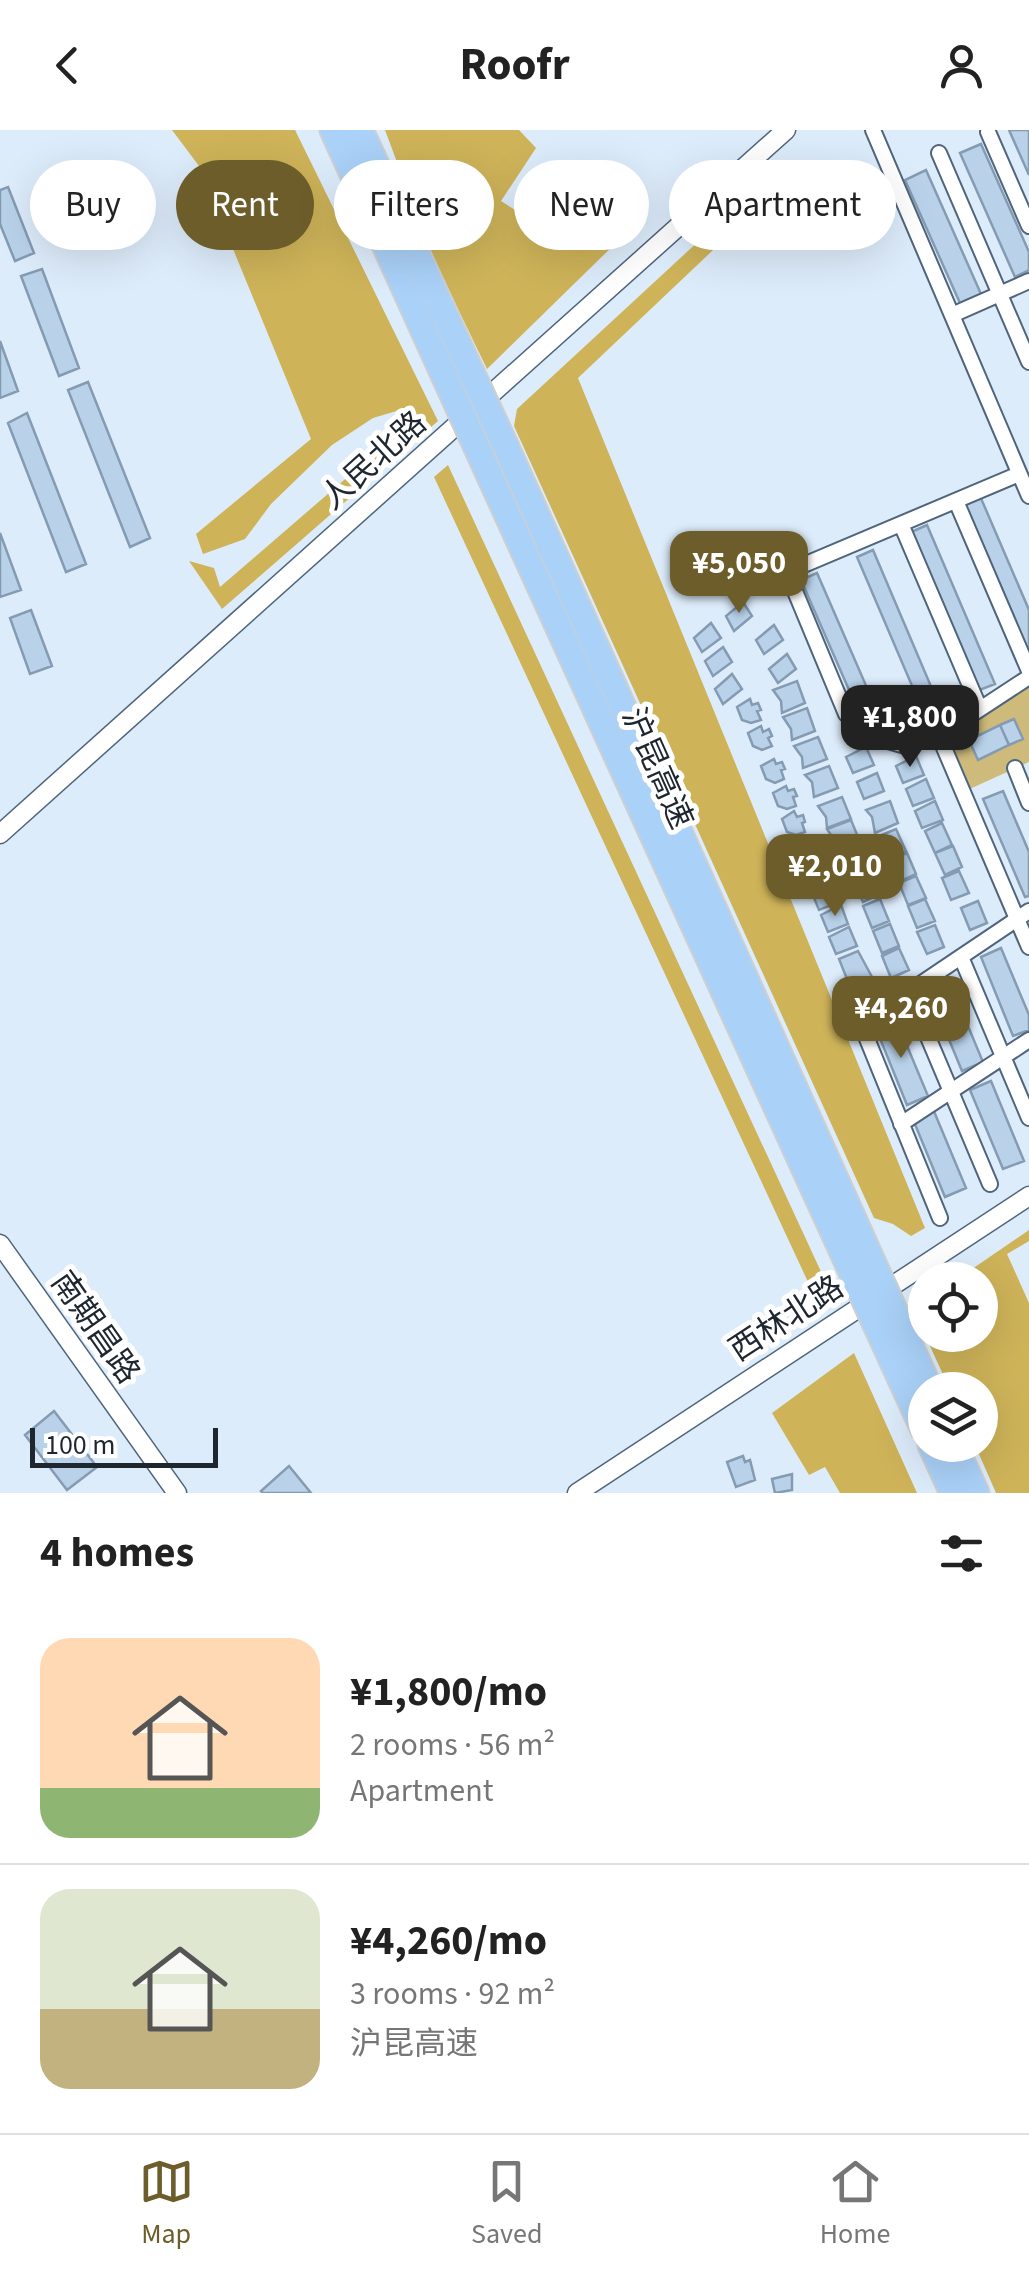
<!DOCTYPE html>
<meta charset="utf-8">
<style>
body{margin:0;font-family:"Source Sans 3","Noto Sans SC",sans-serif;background:#f6f6f6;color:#222;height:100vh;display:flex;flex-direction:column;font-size:38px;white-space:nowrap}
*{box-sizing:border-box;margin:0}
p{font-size:32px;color:#767676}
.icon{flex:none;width:55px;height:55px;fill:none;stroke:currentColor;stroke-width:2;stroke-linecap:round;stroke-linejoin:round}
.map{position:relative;height:1363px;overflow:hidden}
.side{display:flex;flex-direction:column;background:#fff;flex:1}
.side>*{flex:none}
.banner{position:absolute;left:30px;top:30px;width:970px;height:90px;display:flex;gap:20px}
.buttons{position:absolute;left:908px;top:1132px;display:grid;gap:20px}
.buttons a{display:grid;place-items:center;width:90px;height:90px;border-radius:50%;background:#fff;box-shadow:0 10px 40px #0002;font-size:50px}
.scale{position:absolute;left:30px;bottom:25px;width:188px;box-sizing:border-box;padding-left:10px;border:5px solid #1e2730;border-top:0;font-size:28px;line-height:35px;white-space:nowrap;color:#1e2730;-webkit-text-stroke:8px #fff;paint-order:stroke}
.price{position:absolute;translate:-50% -85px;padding:0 22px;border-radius:20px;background:#6c5d2a;color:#fff;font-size:32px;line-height:65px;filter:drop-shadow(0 2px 5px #0008)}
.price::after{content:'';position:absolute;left:50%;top:60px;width:30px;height:22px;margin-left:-15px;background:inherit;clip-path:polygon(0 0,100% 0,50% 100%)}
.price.current{background:#222;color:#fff}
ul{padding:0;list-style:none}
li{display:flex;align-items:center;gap:30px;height:250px;padding:0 40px}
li+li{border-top:2px solid #e0e0e0}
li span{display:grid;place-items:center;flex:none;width:280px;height:200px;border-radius:30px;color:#555}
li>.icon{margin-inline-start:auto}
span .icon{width:120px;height:120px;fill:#fffc;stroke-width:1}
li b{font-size:42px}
h2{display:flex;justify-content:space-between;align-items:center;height:120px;padding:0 40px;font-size:42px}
.pill{padding:0 35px;border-radius:45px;background:#fff;box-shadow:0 10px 40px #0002;font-size:35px;line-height:90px}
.pill.current{background:#6c5d2a;color:#fff}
header{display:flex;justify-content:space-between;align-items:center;height:130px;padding:0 40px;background:#fff;font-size:45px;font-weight:700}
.dock{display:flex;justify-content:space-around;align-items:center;height:140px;border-top:2px solid #e0e0e0;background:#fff;font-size:28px;color:#767676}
.dock a{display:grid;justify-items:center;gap:5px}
.dock .current{color:#6c5d2a}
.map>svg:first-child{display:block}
</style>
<header><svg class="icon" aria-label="back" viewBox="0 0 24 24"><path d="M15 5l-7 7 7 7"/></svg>Roofr<svg class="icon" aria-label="person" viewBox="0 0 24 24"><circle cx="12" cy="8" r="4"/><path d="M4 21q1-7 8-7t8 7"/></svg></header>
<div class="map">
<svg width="1029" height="1363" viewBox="0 0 1029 1363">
<rect width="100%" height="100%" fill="#ddecfb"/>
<!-- green -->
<path fill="#ceba7b" d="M1029 547V632L963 662 939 606Z"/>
<!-- forest -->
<path fill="#ceb359" d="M172 0H295L438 291 222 479 189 431 214 438 220 457 409 294 400 280 373 288 332 315 271 374 245 409 203 424 196 404 311 309 199 36Z
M385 0H519L536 18 501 71 543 98 570 54 621 108 487 239 431 123Z
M781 35 792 44 787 50 578 248 925 1098 911 1106 893 1094 874 1088 514 296 517 279Z
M448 335 829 1159 815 1167 434 347Z
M1029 1100V1111L1007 1124 1029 1173V1363H996L975 1315H980V1260H950L925 1205H980V1150H956Z
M854 1223 917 1363H840L825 1337 809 1345 772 1283Z"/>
<!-- building -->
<path fill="#b9d2ea" stroke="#849bb2" stroke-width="2.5" d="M1009 0H1029V45Z
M981 14 1029 122V140L1015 147 960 23Z
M926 40 981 164 960 173 905 50Z
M8 57 34 123 15 131 0 94V60Z
M42 139 79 238 59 246 21 146Z
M0 211 18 261 0 268Z
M88 252 150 408 130 417 68 260Z
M27 283 86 434 66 442 8 293Z
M980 366 1029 480V529L962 374Z
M927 395 995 554 977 561 909 403Z
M0 403 21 460 0 467Z
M873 420 944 587 927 594 926 591 907 597H881L860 585 801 450 817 443 874 574 913 558 857 427Z
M743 472 752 486 734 501 726 486Z
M31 480 52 536 30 544 10 488Z
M711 493 721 508 702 522 694 508Z
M774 495 783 510 764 524 756 510Z
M723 517 732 532 713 546 705 531Z
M787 524 796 539 778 553 769 539Z
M732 544 742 559 723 574 715 559Z
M797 551 805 573 782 583 781 571 773 560Z
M750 569 752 575 758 573 761 580 757 581 761 590 751 593 742 590 737 577Z
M807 578 815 601 792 610 791 599 783 587Z
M1014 589 1023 609 1009 615 1000 595Z
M1000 595 1009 615 978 630 969 610Z
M761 596 763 602 769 599 772 606 768 608 772 616 762 620 753 616 748 603Z
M818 607 827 629 803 638 802 627 794 616Z
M866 617 874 635 853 643 846 627Z
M916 626 924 645 903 653 896 636Z
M774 629 776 634 782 632 785 639 781 640 784 649 775 653 766 649 761 636Z
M829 636 838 658 814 667 812 652 805 645Z
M877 643 884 661 864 669 857 652Z
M926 649 934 668 913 676 906 659Z
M786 656 788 661 794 659 797 666 793 667 796 676 787 679 778 676 773 663Z
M1003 661 1029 722V766L1025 767 983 669Z
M842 667 851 689 827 698 826 687 818 676Z
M890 671 898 693 875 703 872 687 866 680Z
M935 671 943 690 922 698 915 681Z
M794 681 797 687 803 685 805 692 802 693 805 702 796 705 787 702 782 689Z
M851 690 860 712 836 721 835 711 827 699Z
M942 693 952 715 935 723 925 701Z
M896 699 906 721 888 729 879 706Z
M806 708 808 713 814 711 817 718 813 719 816 728 807 732 798 728 793 715Z
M953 716 962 737 945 745 935 723Z
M859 717 868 739 851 747 842 724Z
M907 723 916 744 899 752 890 730Z
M822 730 830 749 809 757 802 740Z
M959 741 969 763 951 770 942 748Z
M870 742 880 764 863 772 853 750Z
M916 746 926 768 908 775 899 753Z
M831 753 839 772 819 780 812 763Z
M880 769 889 791 872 798 863 776Z
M925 769 935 791 917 798 908 776Z
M978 771 987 793 970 800 961 778Z
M841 775 848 794 828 802 821 785Z
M890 794 899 816 882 823 873 801Z
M935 795 944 817 927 824 917 802Z
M849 797 857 816 836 824 829 807Z
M899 818 909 840 891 848 882 826Z
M1001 818 1029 885V900L1013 906 981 827Z
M858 821 872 847 869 848 874 861 855 869 839 829Z
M950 853 983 932 962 941 929 861Z
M895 887 928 966 907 975 875 896Z
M991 951 1024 1031 1003 1039 970 960Z
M933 979 966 1058 945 1067 912 987Z
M54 1281 97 1337 67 1360 25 1305Z
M743 1326 745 1332 750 1330 755 1350 736 1357 727 1332Z
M289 1336 311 1363H263L261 1361Z
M792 1344V1360L775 1363 772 1349Z"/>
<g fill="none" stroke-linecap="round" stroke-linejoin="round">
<!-- street casing -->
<g stroke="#4f657b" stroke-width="18">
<path id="street" d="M873 0 1029 366
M988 2 1029 96
M939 23 1029 232
M952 185 1029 151
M956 371 1029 541
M901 394 980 579
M1029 547 939 606 1029 817
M939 606 902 615 867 605 846 584 787 442 1019 344
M1015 638 1029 673
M961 827 1029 988
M909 862 990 1054
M901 994 1029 910
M940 1088 861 894 1029 781"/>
</g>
<!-- secondary casing -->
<g stroke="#4f657b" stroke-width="21">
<path id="secondary" d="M0 704 786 0
M0 1114 177 1363
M577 1363 1029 1066"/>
</g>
<!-- highway casing -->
<g stroke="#cecfd1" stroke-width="29">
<path id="highway" d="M333 0 444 245
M360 0 466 231
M505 315 823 1022
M483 331 803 1035
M931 1315 953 1363
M954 1315 976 1363"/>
</g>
<!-- street -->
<use href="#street" stroke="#fff" stroke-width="14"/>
<!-- secondary -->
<use href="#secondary" stroke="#fff" stroke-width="18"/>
<!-- highway -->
<use href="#highway" stroke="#aad1f8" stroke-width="25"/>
<!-- highway-bridge casing -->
<g stroke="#cecfd1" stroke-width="29" stroke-linecap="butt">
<path id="highway-bridge" d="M466 231 505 315
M444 245 483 331
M823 1022 930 1260
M803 1035 925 1302"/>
</g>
<!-- highway-bridge -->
<use href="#highway-bridge" stroke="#aad1f8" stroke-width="25"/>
</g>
<g text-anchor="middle" stroke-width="10" stroke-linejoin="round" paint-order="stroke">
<!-- street labels -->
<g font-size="32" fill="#1e2730" stroke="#fff">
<text transform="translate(373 330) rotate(-42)" y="11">人民北路</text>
<text transform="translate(658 638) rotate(66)" y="11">沪昆高速</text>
<text transform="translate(786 1188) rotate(-33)" y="11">西林北路</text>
<text transform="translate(96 1197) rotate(55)" y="11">南期昌路</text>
</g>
</g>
</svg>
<div class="buttons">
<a><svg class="icon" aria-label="locate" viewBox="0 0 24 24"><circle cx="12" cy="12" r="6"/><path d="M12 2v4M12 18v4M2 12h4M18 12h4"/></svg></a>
<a><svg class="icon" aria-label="layers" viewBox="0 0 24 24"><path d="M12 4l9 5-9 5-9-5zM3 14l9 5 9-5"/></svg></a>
</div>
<div class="scale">100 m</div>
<b class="price" style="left:739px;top:486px">¥5,050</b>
<b class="price current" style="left:910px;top:640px">¥1,800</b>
<b class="price" style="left:835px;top:789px">¥2,010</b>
<b class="price" style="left:901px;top:931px">¥4,260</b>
<div class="banner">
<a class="pill">Buy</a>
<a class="pill current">Rent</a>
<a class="pill">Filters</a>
<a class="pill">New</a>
<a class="pill">Apartment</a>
</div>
</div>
<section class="side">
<h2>4 homes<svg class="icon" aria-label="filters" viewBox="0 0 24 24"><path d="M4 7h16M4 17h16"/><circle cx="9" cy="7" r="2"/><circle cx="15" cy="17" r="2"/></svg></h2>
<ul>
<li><span style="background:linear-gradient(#ffd9b3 75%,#8fb573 0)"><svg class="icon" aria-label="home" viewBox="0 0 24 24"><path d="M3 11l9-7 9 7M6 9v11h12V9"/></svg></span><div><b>¥1,800/mo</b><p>2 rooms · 56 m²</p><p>Apartment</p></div></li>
<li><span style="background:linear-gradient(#dfe7d0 60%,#c2b280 0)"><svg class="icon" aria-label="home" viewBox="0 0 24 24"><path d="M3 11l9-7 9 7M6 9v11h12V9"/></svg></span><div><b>¥4,260/mo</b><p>3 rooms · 92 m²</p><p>沪昆高速</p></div></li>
</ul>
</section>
<nav class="dock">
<a class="current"><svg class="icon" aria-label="map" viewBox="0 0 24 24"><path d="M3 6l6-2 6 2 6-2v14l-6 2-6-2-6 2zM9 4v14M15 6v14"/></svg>Map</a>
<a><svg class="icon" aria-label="saved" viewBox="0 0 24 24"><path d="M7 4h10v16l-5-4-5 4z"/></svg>Saved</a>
<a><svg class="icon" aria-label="home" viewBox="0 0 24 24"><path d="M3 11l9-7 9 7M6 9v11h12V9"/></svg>Home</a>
</nav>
